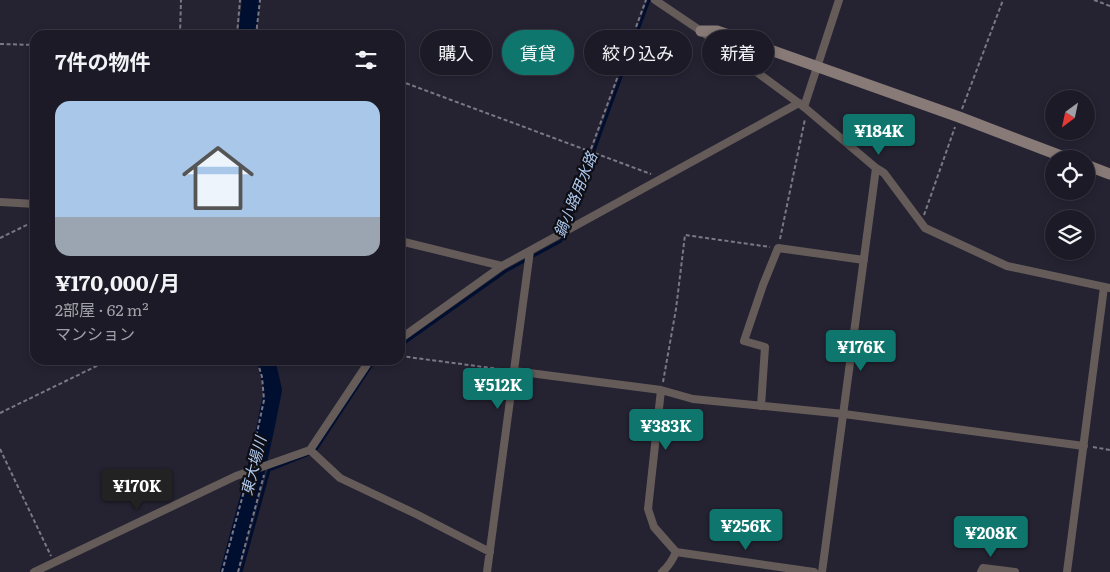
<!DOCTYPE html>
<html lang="ja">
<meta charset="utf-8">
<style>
body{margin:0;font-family:Literata,"Noto Sans JP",serif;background:#25232e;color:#f1f3f6;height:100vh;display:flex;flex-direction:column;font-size:19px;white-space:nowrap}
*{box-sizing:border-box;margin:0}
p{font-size:16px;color:#a0a1a7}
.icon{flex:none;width:28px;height:28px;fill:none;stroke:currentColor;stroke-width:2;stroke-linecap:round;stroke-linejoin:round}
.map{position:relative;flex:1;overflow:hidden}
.details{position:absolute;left:30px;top:30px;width:375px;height:335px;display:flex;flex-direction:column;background:#1c1a26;border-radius:15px;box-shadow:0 2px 8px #0003,0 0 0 1px #3a3843}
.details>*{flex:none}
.guide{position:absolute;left:420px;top:30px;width:475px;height:45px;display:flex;gap:10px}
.needle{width:32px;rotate:213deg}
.controls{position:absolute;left:1045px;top:90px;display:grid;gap:10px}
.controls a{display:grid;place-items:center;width:50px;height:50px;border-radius:50%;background:#1c1a26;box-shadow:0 2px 8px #0003,0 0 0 1px #3a3843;font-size:25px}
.price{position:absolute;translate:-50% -42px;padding:0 11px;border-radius:5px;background:#0f766e;color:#fff;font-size:16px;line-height:32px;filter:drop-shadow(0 1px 2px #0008)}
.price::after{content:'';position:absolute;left:50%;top:30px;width:15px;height:11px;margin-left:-8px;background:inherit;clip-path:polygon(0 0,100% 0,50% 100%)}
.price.active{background:#222;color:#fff}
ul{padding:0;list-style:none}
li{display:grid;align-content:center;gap:10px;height:265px;padding:0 25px}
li+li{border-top:1px solid #3a3843}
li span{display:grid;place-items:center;height:155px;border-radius:15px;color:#555}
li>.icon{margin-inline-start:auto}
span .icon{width:90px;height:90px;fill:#fffc;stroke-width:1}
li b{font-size:21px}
h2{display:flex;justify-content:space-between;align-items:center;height:60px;padding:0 25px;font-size:21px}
.chip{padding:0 18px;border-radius:22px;background:#1c1a26;box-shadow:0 2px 8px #0003,0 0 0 1px #3a3843;font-size:18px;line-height:45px}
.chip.active{background:#0f766e;color:#fff}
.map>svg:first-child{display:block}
</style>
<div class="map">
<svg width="1110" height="572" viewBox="0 0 1110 572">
<rect width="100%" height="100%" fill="#252332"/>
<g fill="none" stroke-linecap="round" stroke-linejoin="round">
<!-- stream -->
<path stroke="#000f30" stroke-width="3" d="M400 346 506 271 561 241 649 0
M241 572 269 470 309 454 317 448 371 366 380 360"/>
<!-- river -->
<path stroke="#000f30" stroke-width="18" d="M247 35 251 0
M229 572 254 479 265 430 273 390 266 360"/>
<!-- path -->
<path stroke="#7a7885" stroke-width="2" stroke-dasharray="4 2.5" stroke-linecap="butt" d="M1094 0 1110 6
M256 29 272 35
M180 35 181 0
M237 35 240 0
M256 35 260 0
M0 44 35 45
M400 81 651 174
M962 109 1003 0
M924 215 955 127
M564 222 646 0
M0 238 35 221
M780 239 805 119
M400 356 507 370
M663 382 676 309 685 235 770 247
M0 413 109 360
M1093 447 1110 450
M0 449 51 556
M251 461 264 400 262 377 257 360
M222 572 247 480
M238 572 264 475"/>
<!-- street -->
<path stroke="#655c59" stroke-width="8" d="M655 0 701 31 804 107 876 168 884 173 925 228 1007 266 1110 288
M804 107 839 0
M0 202 35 204
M400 241 502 266
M400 339 502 266 799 103
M514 371 661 390 693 399 844 414 1084 446
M661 390 648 509 654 527 676 552 814 572
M761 406 765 347 744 341 763 285 778 248 864 260
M310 450 340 478 418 515 490 552
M34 572 236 476 310 450 370 360
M487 572 530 251
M662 572C668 567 673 559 676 552
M822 572 876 168
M981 572 983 568 1015 572
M1067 572 1104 287"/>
<!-- secondary -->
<path stroke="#887a76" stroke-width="11" d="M701 31H717L959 117 1069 159
M1086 165 1110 174"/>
</g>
<g text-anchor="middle" stroke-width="4.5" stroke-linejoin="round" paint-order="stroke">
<!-- water labels -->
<g font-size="15" font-style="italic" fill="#afc9ee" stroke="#0e0e14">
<text transform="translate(576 195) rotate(-68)" y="5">鍋小路用水路</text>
<text transform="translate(254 466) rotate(-76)" y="5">東大場川</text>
</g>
</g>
</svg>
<div class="controls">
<a><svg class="needle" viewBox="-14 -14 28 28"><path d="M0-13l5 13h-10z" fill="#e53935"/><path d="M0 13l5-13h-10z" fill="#a0a1a7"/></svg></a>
<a><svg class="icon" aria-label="locate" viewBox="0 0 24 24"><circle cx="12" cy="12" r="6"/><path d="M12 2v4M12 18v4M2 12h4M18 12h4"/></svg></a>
<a><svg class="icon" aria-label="layers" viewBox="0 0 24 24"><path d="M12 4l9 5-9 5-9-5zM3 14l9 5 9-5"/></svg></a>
</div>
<b class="price" style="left:879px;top:156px">¥184K</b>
<b class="price" style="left:861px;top:372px">¥176K</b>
<b class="price" style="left:498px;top:410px">¥512K</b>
<b class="price" style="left:666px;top:451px">¥383K</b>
<b class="price active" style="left:137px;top:511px">¥170K</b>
<b class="price" style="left:746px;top:551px">¥256K</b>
<b class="price" style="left:991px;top:558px">¥208K</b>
<div class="guide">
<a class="chip">購入</a>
<a class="chip active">賃貸</a>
<a class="chip">絞り込み</a>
<a class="chip">新着</a>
</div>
<section class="details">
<h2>7件の物件<svg class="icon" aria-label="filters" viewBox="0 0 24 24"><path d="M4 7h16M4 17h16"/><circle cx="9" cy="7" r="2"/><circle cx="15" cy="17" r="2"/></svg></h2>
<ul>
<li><span style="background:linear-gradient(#a9c7e8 75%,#9aa5b1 0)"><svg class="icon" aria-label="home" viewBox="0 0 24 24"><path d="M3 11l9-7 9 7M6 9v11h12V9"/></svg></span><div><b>¥170,000/月</b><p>2部屋 · 62 m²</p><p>マンション</p></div></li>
</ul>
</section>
</div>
